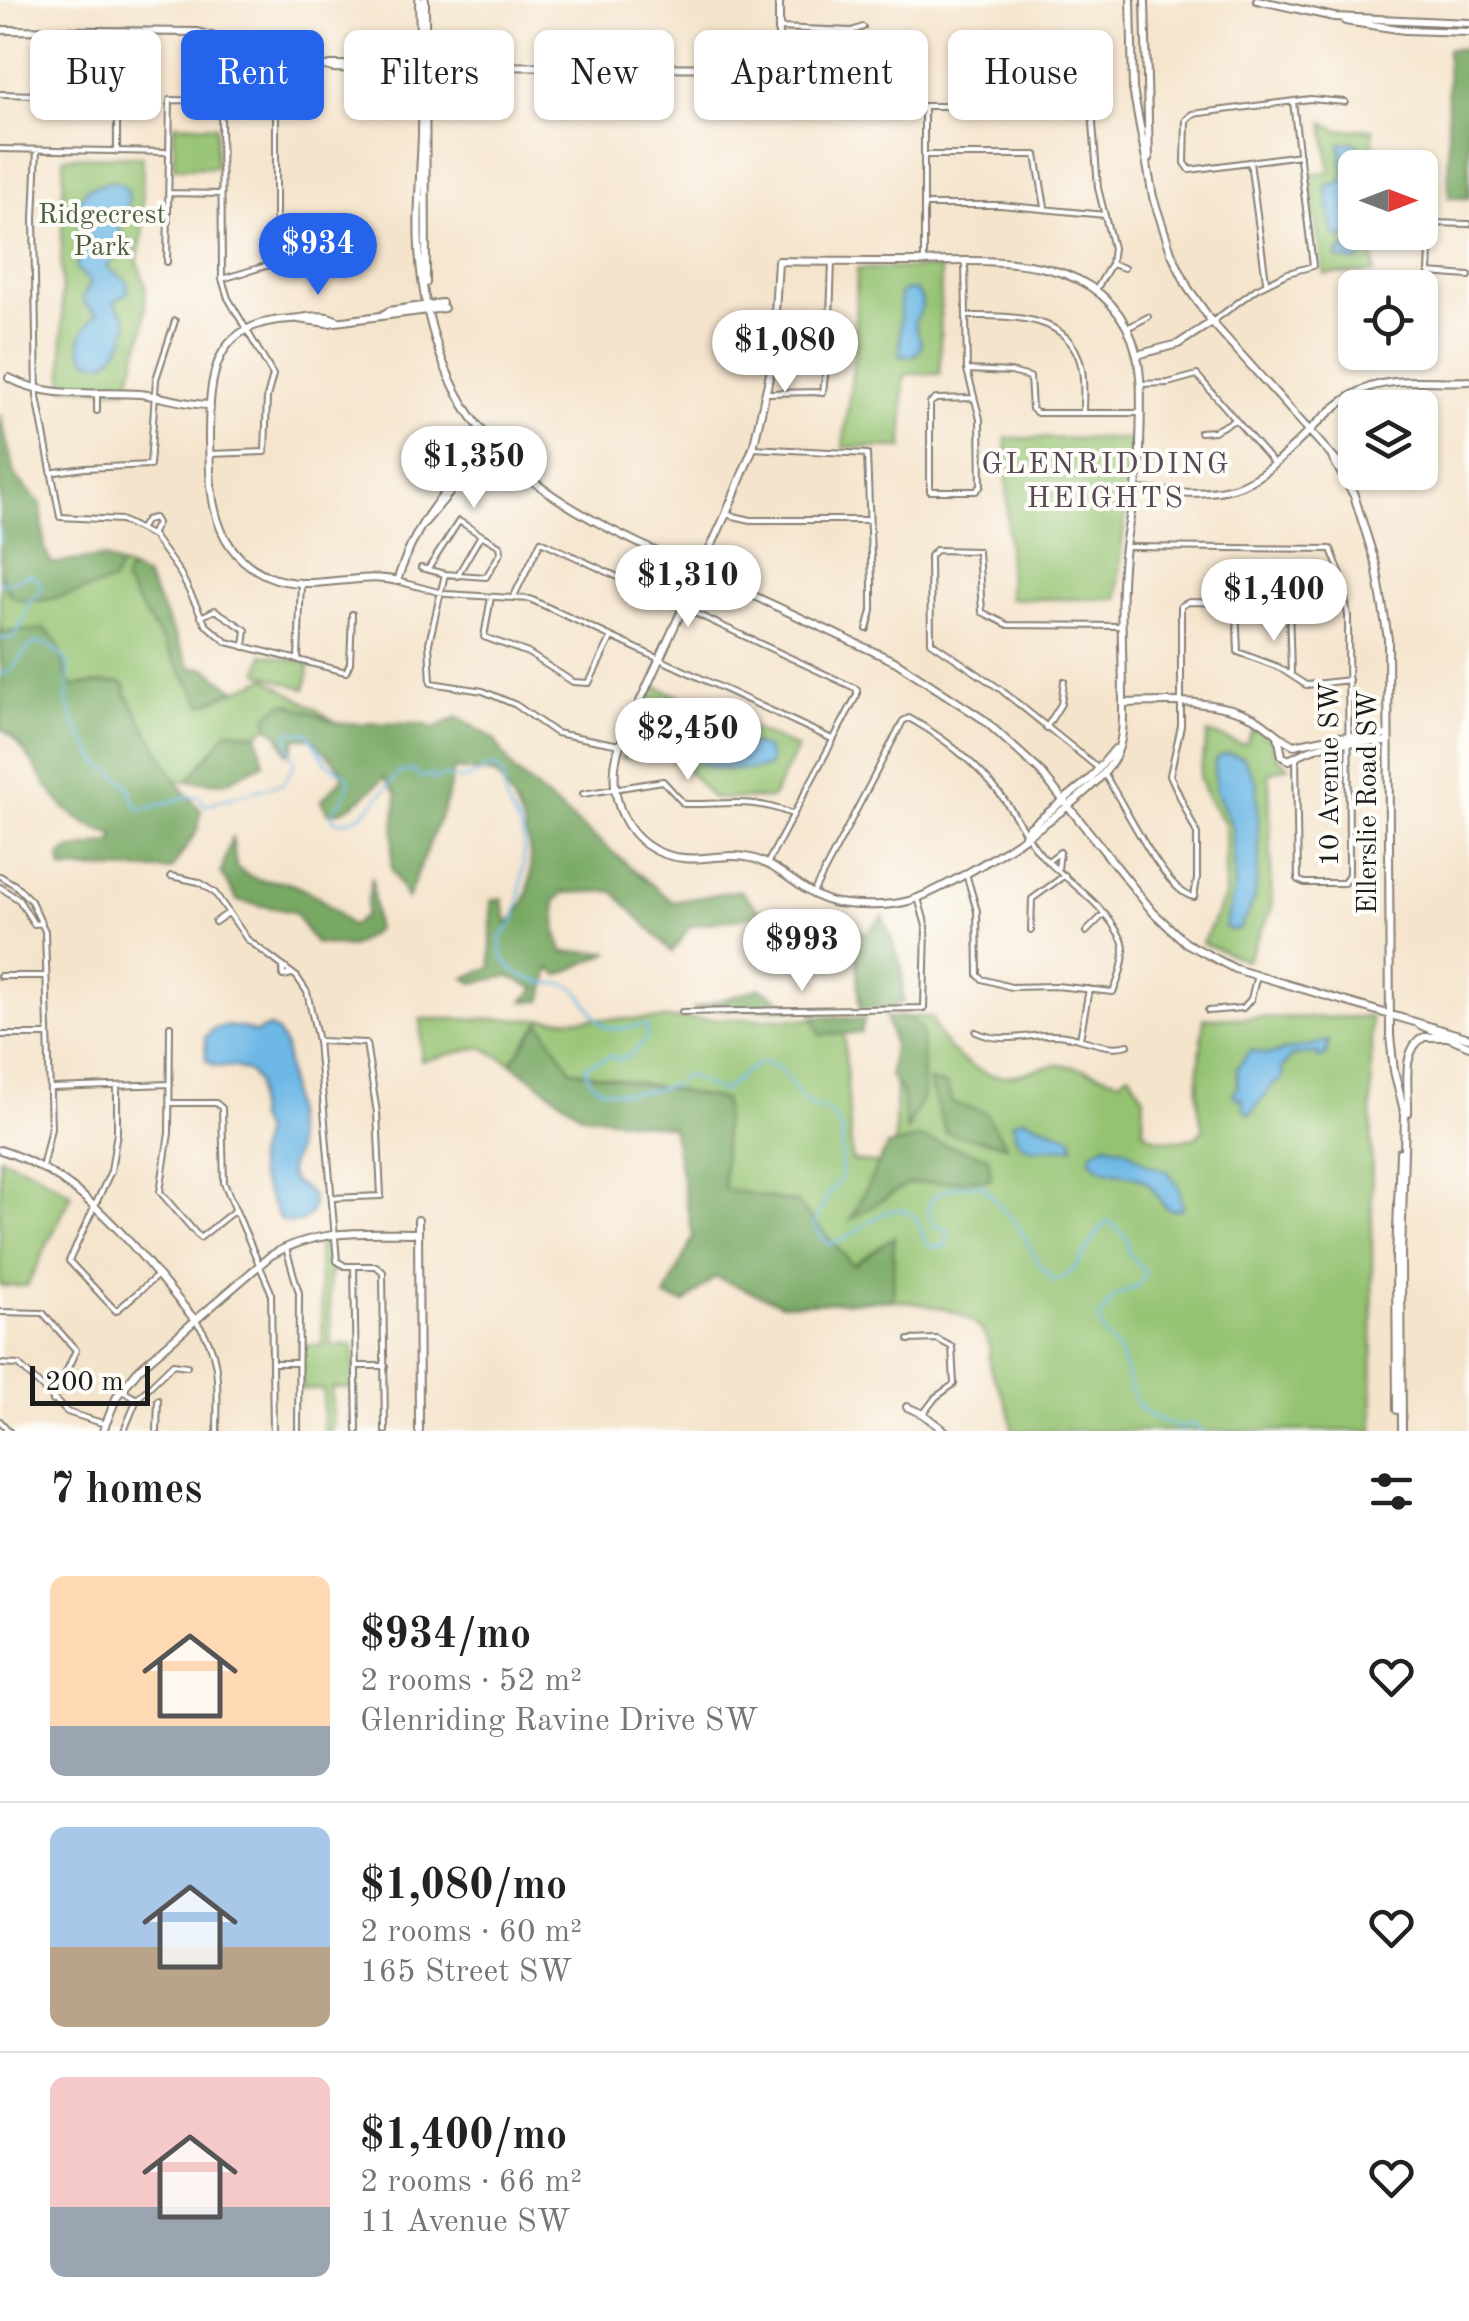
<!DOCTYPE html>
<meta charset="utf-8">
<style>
body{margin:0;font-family:"Old Standard TT",serif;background:#f2f2f2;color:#222;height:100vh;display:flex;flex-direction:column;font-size:38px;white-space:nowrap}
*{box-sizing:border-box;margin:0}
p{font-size:32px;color:#767676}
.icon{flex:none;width:55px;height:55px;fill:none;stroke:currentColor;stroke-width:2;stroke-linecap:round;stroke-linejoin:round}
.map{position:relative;height:1431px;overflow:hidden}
.details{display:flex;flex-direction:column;background:#fff;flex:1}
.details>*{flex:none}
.hud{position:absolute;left:30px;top:30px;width:1410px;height:90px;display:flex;gap:20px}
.needle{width:65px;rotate:90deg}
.buttons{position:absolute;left:1338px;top:150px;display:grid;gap:20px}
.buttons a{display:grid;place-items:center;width:100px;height:100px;border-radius:15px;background:#fff;box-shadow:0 2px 8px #0004;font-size:50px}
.scale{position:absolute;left:30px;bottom:25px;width:120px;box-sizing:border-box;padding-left:10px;border:5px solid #1c1c1c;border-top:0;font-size:28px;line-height:35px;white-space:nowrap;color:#1c1c1c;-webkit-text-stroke:8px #fdfcf7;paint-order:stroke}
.price{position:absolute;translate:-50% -85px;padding:0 22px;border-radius:35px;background:#fff;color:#222;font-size:32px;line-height:65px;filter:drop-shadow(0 2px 5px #0008)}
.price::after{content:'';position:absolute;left:50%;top:60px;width:30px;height:22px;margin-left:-15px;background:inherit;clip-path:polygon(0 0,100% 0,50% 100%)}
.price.current{background:#2563eb;color:#fff}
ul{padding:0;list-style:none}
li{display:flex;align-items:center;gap:30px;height:250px;padding:0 50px}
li+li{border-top:2px solid #e0e0e0}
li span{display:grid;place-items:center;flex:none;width:280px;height:200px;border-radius:15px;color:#555}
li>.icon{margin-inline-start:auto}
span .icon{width:120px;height:120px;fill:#fffc;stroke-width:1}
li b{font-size:42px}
h2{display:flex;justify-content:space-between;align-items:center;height:120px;padding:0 50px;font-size:42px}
.tag{padding:0 35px;border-radius:15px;background:#fff;box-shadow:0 2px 8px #0004;font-size:35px;line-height:90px}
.tag.current{background:#2563eb;color:#fff}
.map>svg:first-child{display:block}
</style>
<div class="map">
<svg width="1469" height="1431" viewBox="0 0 1469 1431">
<rect width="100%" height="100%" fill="#fdfcf7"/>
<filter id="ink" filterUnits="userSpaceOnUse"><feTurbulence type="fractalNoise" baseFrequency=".01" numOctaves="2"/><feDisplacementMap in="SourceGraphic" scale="20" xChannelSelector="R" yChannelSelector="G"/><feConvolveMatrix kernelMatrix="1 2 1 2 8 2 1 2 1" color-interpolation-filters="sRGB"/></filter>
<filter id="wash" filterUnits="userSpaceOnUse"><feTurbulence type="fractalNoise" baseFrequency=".0048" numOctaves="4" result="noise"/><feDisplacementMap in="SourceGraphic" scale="40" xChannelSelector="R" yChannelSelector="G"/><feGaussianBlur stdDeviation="2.25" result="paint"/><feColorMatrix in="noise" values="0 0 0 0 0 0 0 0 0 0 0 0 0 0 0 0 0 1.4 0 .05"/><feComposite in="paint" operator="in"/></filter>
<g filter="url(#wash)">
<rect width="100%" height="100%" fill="#f5e4cc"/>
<!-- green -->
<path fill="#95c372" stroke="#587047" stroke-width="2.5" d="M1324 122 1338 130 1373 129V167L1355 168V232L1374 233V273L1324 274 1308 175 1330 171Z
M174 124 216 126V167L174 168Z
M142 156 143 234 137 260 146 287 144 328 127 389 64 387 61 263 64 157Z
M941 268 940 374H907L904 378 903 448 843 447 854 358 857 269Z
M1006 438 1132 439C1133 492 1118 543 1118 599H1009Z
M121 566 129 569 125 582 203 705 266 678 338 723 290 704 268 716V726L257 734 228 731 188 781H176L126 693 125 685 107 682 72 686 61 665 60 656 21 630 3 633 0 627V572C3 578 6 589 10 594 26 612 92 588 112 582Z
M263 654 310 664 305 689 259 673Z
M655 686 797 748 772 798 713 799C673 754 681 754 620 759Z
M1254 726 1271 739 1278 758 1289 766 1269 773 1272 908 1247 961 1202 943 1225 897V824L1207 798 1199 777 1208 733 1241 744 1246 743Z
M897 1017H932C938 1046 975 1077 1005 1076 1023 1076 1041 1065 1059 1065 1079 1066 1100 1074 1119 1080L1129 1073 1144 1097 1143 1130C1157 1144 1176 1140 1195 1138L1204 1128C1191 1098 1202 1051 1204 1018L1371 1017 1373 1431H1012C1011 1405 1002 1396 992 1373 987 1363 992 1353 988 1343 977 1308 923 1305 893 1300L894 1238 853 1265 797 1203 723 1189 724 1100 571 1070 540 1023 511 1063 482 1047 421 1061V1019H843L852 1161 879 1163 852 1218 894 1192Z
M0 1157 32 1170 72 1194 27 1286H0Z
M328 1241 333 1272 329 1275 331 1345H354V1388H332V1431H323V1389H301V1345H323L318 1243Z"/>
<!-- forest -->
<path fill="#78a964" stroke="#4a6240" stroke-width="2.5" d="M1447 49H1469V198H1449Z
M0 414 15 476 41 504 45 549 52 564 101 557 121 566 112 582C92 588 26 612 10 594 6 589 3 578 0 572Z
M129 569 146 577 190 667 206 668 235 690 203 705 124 582Z
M0 627 3 633 45 629C67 649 58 661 72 686L119 682 125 685 126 693 176 781 201 811 198 829 171 870 62 869 60 858 65 851 114 842V835C42 815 49 765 1 728Z
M281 704H290L338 723 424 724 433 729 458 717 494 739 514 771 673 902 740 890 763 914 690 926 672 952 613 891 563 893 555 902 557 934 563 952H610L559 975 550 968 542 1001H523L536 989 509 976 473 983 465 978 491 967V901L502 898 508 924C550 884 527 813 495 774L453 769 447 800 407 899 391 868 397 794 384 778C368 792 351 813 328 813L321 801 342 778V770L312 738H296L290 754 287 753 278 735 268 726V716Z
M228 731 257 734 264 763 224 783 188 781Z
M232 836 236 867C264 889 267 875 294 885 318 894 333 909 351 926L365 916 372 877 376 930 351 947 315 943 294 912 238 901 221 873Z
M883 916 902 968 903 1002 890 1008H860L855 927 866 934Z
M760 988 798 1009H692Z
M813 1016 864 1019 861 1033 820 1035Z
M886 1017 912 1019 922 1032 923 1097 907 1130 901 1091 890 1076 893 1043Z
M540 1022 571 1070 724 1100V1189L797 1203 853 1265 894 1237 893 1300 782 1304 715 1277 685 1303 665 1297 693 1237 672 1127 582 1115 511 1063Z
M928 1081 947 1085 952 1103 985 1112 1006 1145 946 1133Z
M920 1138 989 1157 991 1179 908 1184 851 1219 887 1146Z"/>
<!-- water -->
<path fill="#6db8e6" stroke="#446a81" stroke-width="2.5" d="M1354 142 1364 150V167L1355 168V221L1344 240 1334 235 1326 186 1339 183 1345 176 1340 144Z
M113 181C138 187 128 211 118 227L126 241 122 251 106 267 127 281 128 292 114 302C118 309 127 314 127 322 128 337 116 358 103 363L89 361C71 344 84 328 97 314L84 303 83 296 91 283 76 268 80 250 92 241 78 226 76 205 88 188Z
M1357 233H1364L1362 257 1357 262 1338 259 1337 255 1353 240Z
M909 290 916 291C927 302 921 311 914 323L922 345 916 355 900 357V293Z
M674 707 693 714 707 726 723 728 737 740 766 748 770 757 769 765C761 772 715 771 705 765 685 752 686 737 656 740L654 735 664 713Z
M1227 753 1243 757 1257 783 1259 856 1254 900 1239 930H1230L1225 927 1235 888 1233 828 1216 791 1214 770 1216 759Z
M226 1026 243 1028 255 1033 269 1027 277 1032 285 1045C288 1079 293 1114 295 1149 295 1158 289 1164 289 1172 290 1189 319 1186 312 1209 307 1223 292 1226 280 1220L259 1177 256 1158 263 1132 256 1117 257 1083 249 1072 236 1067 215 1066 206 1060 205 1038 213 1029Z
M1329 1041 1325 1057 1318 1058V1053L1292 1056 1282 1068V1081L1274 1083 1250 1115 1244 1109 1242 1098H1236L1233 1093 1238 1088 1237 1068 1251 1050 1267 1055Z
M1023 1118 1072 1137 1074 1147 1035 1149 1023 1145 1016 1137 1013 1122Z
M1106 1144 1126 1149 1147 1164 1167 1171 1178 1185 1183 1208C1161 1217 1160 1192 1146 1182 1130 1170 1104 1176 1091 1160L1092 1152Z"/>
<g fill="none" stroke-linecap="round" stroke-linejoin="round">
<!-- stream -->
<path stroke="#6db8e6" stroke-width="2.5" d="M0 530V540
M0 582H11L29 574 38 579 41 587 37 597 30 599 24 621 13 638 0 639
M0 674 9 673 29 647 38 642 51 646 66 660 69 674 67 701 76 726 99 763 127 783 136 805 142 810 190 796 200 797 204 805 284 783 295 762 289 749 288 734 291 731 308 733 327 763 348 776C351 790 341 802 332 812L333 818 338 822C369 820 381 792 400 772L414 771 421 778 431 775 436 780 444 775C462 784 473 778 489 767L497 768C508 779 502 784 505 797 508 809 518 821 522 833 527 847 520 908 514 921 511 928 504 932 500 940 500 967 521 979 547 983 555 985 564 982 571 986 587 995 592 1020 607 1027 619 1032 634 1024 647 1026L646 1040 630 1055 618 1060 612 1056 586 1066C588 1105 651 1091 675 1085L682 1077 688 1076 721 1092C734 1085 741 1073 753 1067 782 1051 791 1092 807 1103 813 1108 823 1110 830 1112L842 1132 841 1179 831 1190 814 1224 826 1242 831 1244C835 1242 841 1241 846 1238 863 1229 897 1192 917 1220 924 1230 921 1240 932 1248L945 1246 949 1230 934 1225 927 1212C933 1187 958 1185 981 1184L1021 1230 1040 1266 1054 1281C1083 1273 1087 1238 1109 1221L1128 1239V1252L1146 1272 1138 1286 1115 1296 1098 1319 1105 1336 1120 1353 1136 1403 1148 1415 1182 1429 1193 1423 1200 1431"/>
</g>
</g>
<g filter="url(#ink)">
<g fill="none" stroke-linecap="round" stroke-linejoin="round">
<!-- street casing -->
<g stroke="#888074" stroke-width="8">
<path id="street" d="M779 28 852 31 863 27
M0 94 113 97 117 103V152
M0 149 169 152
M37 150 34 218 37 397 60 517 121 520 153 536 180 573 206 625 227 642 346 672 350 663 352 614
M925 155H1036L1045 207
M1300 155 1190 170 1185 163 1186 120 1192 114 1310 99 1345 102
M1250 162 1266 281
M170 193 221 194
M925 205H1000L1105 215
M1469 224 1431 223 1429 273 1469 276
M924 260V106H1089L1092 110 1098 188 1113 248 1111 264 1096 290
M167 262 170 100 270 102 276 111V263L222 279
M965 262 967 370 980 419 981 486 976 491H930V403L936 399 974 398
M1111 264 1124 268
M966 316C1008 316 1069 313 1081 365 1085 381 1083 398 1083 413
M1212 322 1256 289 1288 273 1313 266 1293 102
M1127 328 1148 317
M968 370 1011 372 1030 377 1032 409 1037 413H1139
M1140 384 1168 383 1197 375 1273 463
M767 393 823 392 829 346 832 262
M97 395V411
M1200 432 1214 431 1235 420
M495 447 507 437
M753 448 867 454 872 583V611L867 629
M209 454 265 452 267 397 273 375 228 298 222 279 221 100
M55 472 85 468 150 465 156 379 175 321
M729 515 751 520H868
M141 528 146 520 154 518 157 523 151 535
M481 535 500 546 501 552 486 577 445 574 429 643 431 683 483 691 516 705 556 733 620 745
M1126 547 1331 549 1341 575 1348 616 1349 874 1344 883H1305L1298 880 1296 757
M421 568 445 574
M428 569 459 521 481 535 457 576
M397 581 446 594 530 599 832 739
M514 596 541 541 857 689V695L767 864
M491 597 484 637 528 653 573 682 589 683 611 638
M1236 603 1238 652 1278 667 1306 685 1349 680
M201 617 215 610 246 630 244 647
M298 658 301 583
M1046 728 1061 704 1064 681
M1097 767 1000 689 931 642 930 556 936 550 978 551 982 612 1008 625 1120 626
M1104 774C1122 799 1165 894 1194 897L1197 879V834L1170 775 1181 726V606L1189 602 1289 605 1291 674
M583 794 663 781 684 804C726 805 751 797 792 814
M1048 861 1060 852 1058 869
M0 876 15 885 31 901 45 931 51 1128 42 1168
M171 876 199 882 215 893 247 939 297 977 307 992 318 1041 337 1261 345 1266H376L383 1272 385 1431
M0 887 19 900 34 924 42 923
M813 893 903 721 909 718C945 738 978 765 1003 798 1017 817 1026 838 1042 856 1069 883 1104 903 1122 940 1128 952 1119 980 1113 992L1056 986 1011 987 982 979 978 975 977 911 967 877
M215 922 228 913
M1031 930 1032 899 1065 875
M1086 932 1103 915
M283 966V976L292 974
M0 976H45
M1208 1011 1243 1008 1251 999 1257 975
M682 1012 924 1008 926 926 918 898
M170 1026 169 1133 160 1192 200 1238 235 1210
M976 1032C1006 1046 1034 1031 1065 1036 1086 1039 1107 1051 1128 1045
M0 1035H45
M1080 1039 1089 989
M320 1041 366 1043 377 1113 381 1196 332 1198
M117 1086V1132L111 1171 69 1261 116 1311 157 1276
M52 1088 170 1084
M170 1103H216L222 1108 224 1183 271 1292 273 1431
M286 1248 299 1293 298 1431
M354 1266 357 1431
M0 1312 43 1313 76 1350 53 1401
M196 1321C223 1354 217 1391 217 1431
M909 1340 937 1339 952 1347 954 1384 936 1397 923 1414
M272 1363H297
M0 1364 19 1365 67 1412 105 1424
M357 1366H385
M121 1390 137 1399 124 1431
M137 1399 173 1364 187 1366
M0 1421 9 1431
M157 1431 158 1400"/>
</g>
<!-- secondary casing -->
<g stroke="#888074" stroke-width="10">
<path id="secondary" d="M419 0C420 45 423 91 422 136 420 185 415 231 422 280 448 459 560 509 710 576 772 604 834 633 896 662L983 719 1040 771 1153 912 1186 943 1235 969 1469 1038
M425 0 426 283
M1131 0 1133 89 1153 197 1171 252 1188 288 1212 322 1347 473 1376 565 1388 639 1390 1036 1394 1071 1405 1115 1401 1256 1402 1431
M1145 0 1149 159
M1257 0 1334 17 1469 23
M1345 21 1405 30 1469 32
M0 30 197 32 333 68 358 69
M330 65 767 68 773 67 779 58V0
M370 70H423
M428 101 435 78 444 68
M778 261C823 262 868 262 914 262 991 261 1098 250 1132 339 1145 374 1140 415 1140 452 1139 487 1127 521 1124 556 1119 603 1123 652 1123 700 1123 720 1124 741 1114 759 1093 800 957 885 912 900 891 907 859 906 837 903 804 897 783 866 751 858 728 852 705 861 683 858 626 853 603 793 620 745L726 514 753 448 772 365Z
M442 303 389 311 381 316 444 308
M298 319 328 323 381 316
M336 320C321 313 306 318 291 319 213 322 209 375 209 438 210 493 210 551 268 576 309 594 354 571 397 581 418 518 444 488 494 447
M1137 355 1178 344 1212 322
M9 378C52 400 93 391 140 394 163 396 185 405 209 405
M1332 457 1353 494
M1136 490C1167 491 1206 497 1236 487 1287 470 1317 406 1370 387 1399 377 1438 383 1469 381
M425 522 468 471
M1123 703C1167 702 1215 698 1255 718 1269 726 1280 739 1294 745L1334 737 1388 735
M1278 736 1282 756 1289 760C1327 739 1344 742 1388 742
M1025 835 1029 828 1090 779 1115 749
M1420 1025 1469 1046
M1408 1113C1409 1089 1400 1050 1424 1037H1448
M0 1150C86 1176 139 1254 195 1320
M418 1220 419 1431
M907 1407 923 1414 945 1431
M1397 1410 1396 1257 1400 1152
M103 1431 117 1396 139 1369 270 1256C316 1228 366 1233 418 1233"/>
</g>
<!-- street -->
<use href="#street" stroke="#fff" stroke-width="4"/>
<!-- secondary -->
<use href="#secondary" stroke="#fff" stroke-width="6"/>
</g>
</g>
<g text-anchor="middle" stroke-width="8" stroke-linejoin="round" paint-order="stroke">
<!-- park labels -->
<g font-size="28" fill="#4c5f3e" stroke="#fdfcf7">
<text x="102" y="223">Ridgecrest<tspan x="102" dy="32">Park</tspan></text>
</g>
<!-- street labels -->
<g font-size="28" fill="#1c1c1c" stroke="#fdfcf7">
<text transform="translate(1328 774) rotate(-90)" y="10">10 Avenue SW</text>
<text transform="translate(1366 802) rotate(-90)" y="10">Ellerslie Road SW</text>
</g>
<!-- neighbourhood labels -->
<g font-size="30" letter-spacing="2.5" fill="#594855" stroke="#fdfcf7">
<text x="1106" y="473">GLENRIDDING<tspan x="1106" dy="34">HEIGHTS</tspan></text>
</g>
</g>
</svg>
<div class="buttons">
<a><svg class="needle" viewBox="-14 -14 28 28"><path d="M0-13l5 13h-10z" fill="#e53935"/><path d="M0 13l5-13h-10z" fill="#767676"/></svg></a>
<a><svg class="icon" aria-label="locate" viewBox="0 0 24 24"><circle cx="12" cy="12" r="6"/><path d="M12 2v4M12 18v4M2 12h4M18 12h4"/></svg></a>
<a><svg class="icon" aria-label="layers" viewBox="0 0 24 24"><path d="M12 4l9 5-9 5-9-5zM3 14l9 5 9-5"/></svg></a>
</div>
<div class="scale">200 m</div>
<b class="price current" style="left:318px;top:298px">$934</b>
<b class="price" style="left:785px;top:395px">$1,080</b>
<b class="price" style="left:474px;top:511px">$1,350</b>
<b class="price" style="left:688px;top:630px">$1,310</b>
<b class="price" style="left:1274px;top:644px">$1,400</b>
<b class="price" style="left:688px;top:783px">$2,450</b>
<b class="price" style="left:802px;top:994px">$993</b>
<div class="hud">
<a class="tag">Buy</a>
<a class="tag current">Rent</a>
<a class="tag">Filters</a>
<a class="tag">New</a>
<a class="tag">Apartment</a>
<a class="tag">House</a>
</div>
</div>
<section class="details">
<h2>7 homes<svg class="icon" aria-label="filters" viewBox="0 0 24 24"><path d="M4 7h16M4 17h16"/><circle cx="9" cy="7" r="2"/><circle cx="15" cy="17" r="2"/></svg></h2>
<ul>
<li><span style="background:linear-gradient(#ffd9b3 75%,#9aa5b1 0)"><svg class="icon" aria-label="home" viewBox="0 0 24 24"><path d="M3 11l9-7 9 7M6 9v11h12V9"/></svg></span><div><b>$934/mo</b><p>2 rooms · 52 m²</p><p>Glenriding Ravine Drive SW</p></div><svg class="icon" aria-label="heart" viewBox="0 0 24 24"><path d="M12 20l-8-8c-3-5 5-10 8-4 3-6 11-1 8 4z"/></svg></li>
<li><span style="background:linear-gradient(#a9c7e8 60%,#b9a48a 0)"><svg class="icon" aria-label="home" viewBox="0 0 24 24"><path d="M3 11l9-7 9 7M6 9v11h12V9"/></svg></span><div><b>$1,080/mo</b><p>2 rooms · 60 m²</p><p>165 Street SW</p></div><svg class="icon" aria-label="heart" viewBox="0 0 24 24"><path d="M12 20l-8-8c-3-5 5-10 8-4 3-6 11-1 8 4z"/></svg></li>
<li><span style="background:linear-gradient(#f6c9c9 65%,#9aa5b1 0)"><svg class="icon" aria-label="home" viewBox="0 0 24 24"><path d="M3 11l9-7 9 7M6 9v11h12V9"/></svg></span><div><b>$1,400/mo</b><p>2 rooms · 66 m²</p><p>11 Avenue SW</p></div><svg class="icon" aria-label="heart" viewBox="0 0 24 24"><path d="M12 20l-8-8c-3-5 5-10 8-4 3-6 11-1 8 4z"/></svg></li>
</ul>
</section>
